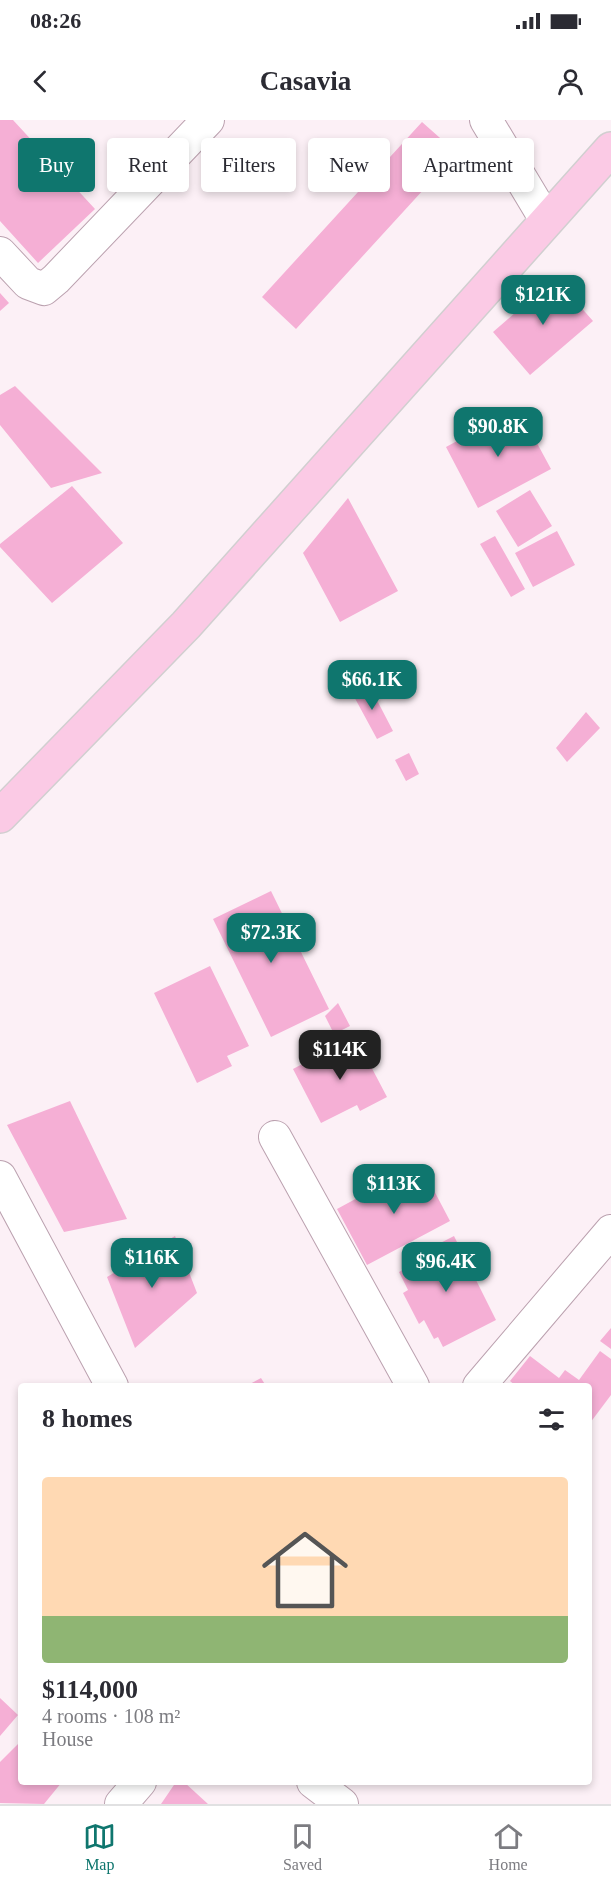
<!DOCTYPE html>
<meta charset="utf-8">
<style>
body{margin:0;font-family:"Times New Roman",serif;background:#f7f7f7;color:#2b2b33;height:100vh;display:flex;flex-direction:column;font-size:22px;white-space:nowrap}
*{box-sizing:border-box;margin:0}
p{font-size:20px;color:#7c7c81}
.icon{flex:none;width:33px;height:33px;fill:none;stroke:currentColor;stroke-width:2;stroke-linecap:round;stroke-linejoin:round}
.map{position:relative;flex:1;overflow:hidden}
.details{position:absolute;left:18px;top:1263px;width:574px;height:402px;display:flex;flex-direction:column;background:#fff;border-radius:6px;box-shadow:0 3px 9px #0003}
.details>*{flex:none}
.top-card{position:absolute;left:18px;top:18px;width:576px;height:54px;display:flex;gap:12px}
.price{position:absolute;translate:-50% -51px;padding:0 14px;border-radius:12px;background:#0f766e;color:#fff;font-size:20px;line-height:39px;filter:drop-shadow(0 2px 3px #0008)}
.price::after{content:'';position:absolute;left:50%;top:36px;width:18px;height:14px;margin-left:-9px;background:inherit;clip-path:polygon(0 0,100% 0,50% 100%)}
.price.selected{background:#222;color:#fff}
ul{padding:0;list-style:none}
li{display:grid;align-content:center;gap:12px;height:318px;padding:0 24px}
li+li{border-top:2px solid #e1e1e2}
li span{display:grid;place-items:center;height:186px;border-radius:6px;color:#555}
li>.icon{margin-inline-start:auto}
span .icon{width:108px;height:108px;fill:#fffc;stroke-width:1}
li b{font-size:26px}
h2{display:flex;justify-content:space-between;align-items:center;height:72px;padding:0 24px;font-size:26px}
.pill{padding:0 21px;border-radius:6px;background:#fff;box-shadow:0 3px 9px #0003;font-size:21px;line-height:54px}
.pill.selected{background:#0f766e;color:#fff}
.status{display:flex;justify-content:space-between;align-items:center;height:42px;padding:0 30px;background:#fff;direction:ltr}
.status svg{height:16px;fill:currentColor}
header{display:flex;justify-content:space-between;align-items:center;height:78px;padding:0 24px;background:#fff;font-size:27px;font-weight:700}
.tab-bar{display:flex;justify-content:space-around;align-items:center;height:84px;border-top:2px solid #e1e1e2;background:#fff;font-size:16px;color:#7c7c81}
.tab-bar a{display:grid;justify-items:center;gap:3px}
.tab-bar .selected{color:#0f766e}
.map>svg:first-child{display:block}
</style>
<div class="status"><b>08:26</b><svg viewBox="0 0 49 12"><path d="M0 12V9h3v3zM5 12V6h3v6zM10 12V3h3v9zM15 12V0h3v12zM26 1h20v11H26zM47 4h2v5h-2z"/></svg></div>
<header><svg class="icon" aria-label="back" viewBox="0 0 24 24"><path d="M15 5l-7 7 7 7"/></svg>Casavia<svg class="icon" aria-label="person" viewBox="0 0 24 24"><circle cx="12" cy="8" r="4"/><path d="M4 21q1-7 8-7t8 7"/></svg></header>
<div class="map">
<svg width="611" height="1684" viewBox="0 0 611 1684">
<rect width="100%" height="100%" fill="#fcf0f6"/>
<!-- building -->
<path fill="#f5afd5" d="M0 0H13L95 89 38 143 0 101Z
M422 2 457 33 296 209 262 177Z
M555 158 593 201 530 255 493 212Z
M0 173 9 183 0 191Z
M15 266 102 353 51 368 0 305V275Z
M518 288 551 349 478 388 446 327Z
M72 366 123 423 52 483 0 427V424Z
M530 370 552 406 518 427 496 391Z
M348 378 398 471 340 502 303 433Z
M557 411 575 445 533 467 515 433Z
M495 416 525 469 511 477 480 424Z
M368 563 393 611 377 619 351 571Z
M586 592 600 608 567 642 556 628Z
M409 633 419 654 406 661 395 640Z
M271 771 329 889 271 917 213 799Z
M210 846 249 926 227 936 232 946 197 963 154 873Z
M338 883 350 906 334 914 325 896Z
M355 916 387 977 360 991 357 985 321 1003 293 949Z
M70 981 127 1099 64 1112 7 1005Z
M420 1044 450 1101 367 1145 337 1089Z
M175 1116 197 1173 135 1228 107 1157Z
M454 1116 496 1200 443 1227 438 1217 434 1219 424 1200 419 1204 403 1173 408 1170 399 1152 414 1144 411 1138Z
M611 1208V1229L600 1221Z
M600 1231 611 1239V1275L590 1303V1266H516L510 1261 530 1236 559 1258 565 1250 579 1260Z
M261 1258 266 1266H246Z
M0 1578 18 1595 0 1616Z
M21 1621V1662H62L44 1684 0 1683V1642Z
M176 1662H184L208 1684H161Z"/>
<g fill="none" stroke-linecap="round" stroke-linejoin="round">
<!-- minor casing -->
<g stroke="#bba1af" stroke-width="34">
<path id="minor" d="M486 0 546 100
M0 133 28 163 44 169 56 159 208 0
M275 1017 413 1266
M0 1057 112 1266
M479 1266 611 1111
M313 1662 342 1684
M121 1684 140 1662"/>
</g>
<!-- major casing -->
<g stroke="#d1cfd0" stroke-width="36">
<path id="major" d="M0 696 186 505 611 29"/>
</g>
<!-- minor -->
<use href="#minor" stroke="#fff" stroke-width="32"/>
<!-- major -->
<use href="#major" stroke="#fbcae5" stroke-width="33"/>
</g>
</svg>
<b class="price" style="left:543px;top:206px">$121K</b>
<b class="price" style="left:498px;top:338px">$90.8K</b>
<b class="price" style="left:372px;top:591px">$66.1K</b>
<b class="price" style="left:271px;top:844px">$72.3K</b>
<b class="price selected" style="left:340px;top:961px">$114K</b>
<b class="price" style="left:394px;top:1095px">$113K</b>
<b class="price" style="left:152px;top:1169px">$116K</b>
<b class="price" style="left:446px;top:1173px">$96.4K</b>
<div class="top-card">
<a class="pill selected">Buy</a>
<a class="pill">Rent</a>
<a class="pill">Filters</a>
<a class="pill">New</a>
<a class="pill">Apartment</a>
</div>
<section class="details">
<h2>8 homes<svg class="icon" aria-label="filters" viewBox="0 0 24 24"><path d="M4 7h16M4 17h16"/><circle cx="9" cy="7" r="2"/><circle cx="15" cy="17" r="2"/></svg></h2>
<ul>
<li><span style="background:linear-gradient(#ffd9b3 75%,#8fb573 0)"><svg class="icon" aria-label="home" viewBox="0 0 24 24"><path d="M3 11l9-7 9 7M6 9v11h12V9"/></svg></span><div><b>$114,000</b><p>4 rooms · 108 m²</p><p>House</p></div></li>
</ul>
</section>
</div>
<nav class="tab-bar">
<a class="selected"><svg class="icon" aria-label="map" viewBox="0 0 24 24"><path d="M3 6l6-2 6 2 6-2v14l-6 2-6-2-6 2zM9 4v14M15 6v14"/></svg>Map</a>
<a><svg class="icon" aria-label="saved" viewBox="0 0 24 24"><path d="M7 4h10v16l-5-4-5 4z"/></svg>Saved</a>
<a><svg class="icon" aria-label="home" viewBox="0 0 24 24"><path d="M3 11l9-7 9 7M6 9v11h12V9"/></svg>Home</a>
</nav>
